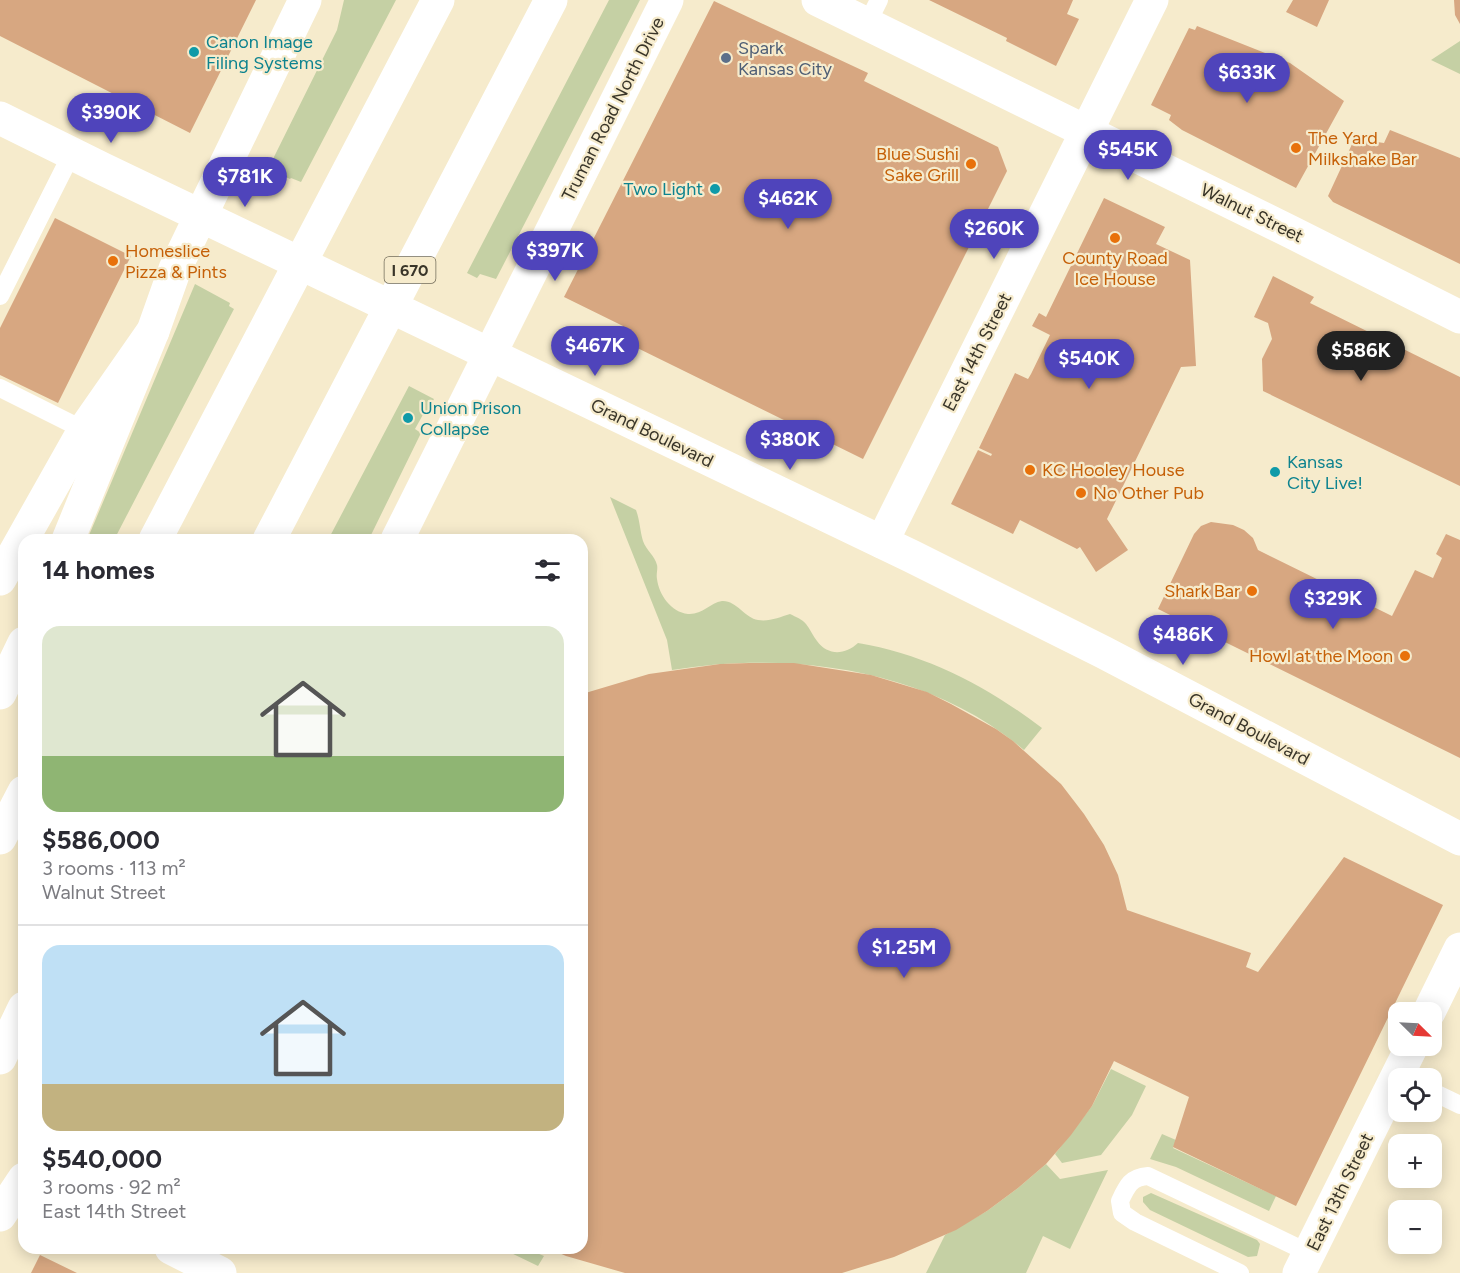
<!DOCTYPE html>
<meta charset="utf-8">
<style>
body{margin:0;font-family:Figtree,sans-serif;background:#f2f2f3;color:#2b2b33;height:100vh;display:flex;flex-direction:column;font-size:22px;white-space:nowrap}
*{box-sizing:border-box;margin:0}
p{font-size:20px;color:#7c7c81}
.icon{flex:none;width:33px;height:33px;fill:none;stroke:currentColor;stroke-width:2;stroke-linecap:round;stroke-linejoin:round}
.map{position:relative;flex:1;overflow:hidden}
.side{position:absolute;left:18px;top:534px;width:570px;height:720px;display:flex;flex-direction:column;background:#fff;border-radius:18px;box-shadow:0 3px 15px #0003}
.side>*{flex:none}
.needle{width:39px;rotate:114deg}
.buttons{position:absolute;left:1388px;top:1002px;display:grid;gap:12px}
.buttons a{display:grid;place-items:center;width:54px;height:54px;border-radius:12px;background:#fff;box-shadow:0 3px 15px #0003;font-size:30px}
.price{position:absolute;translate:-50% -51px;padding:0 14px;border-radius:21px;background:#4f44bb;color:#fff;font-size:20px;line-height:39px;filter:drop-shadow(0 2px 3px #0008)}
.price::after{content:'';position:absolute;left:50%;top:36px;width:18px;height:14px;margin-left:-9px;background:inherit;clip-path:polygon(0 0,100% 0,50% 100%)}
.price.current{background:#222;color:#fff}
ul{padding:0;list-style:none}
li{display:grid;align-content:center;gap:12px;height:318px;padding:0 24px}
li+li{border-top:2px solid #e1e1e2}
li span{display:grid;place-items:center;height:186px;border-radius:18px;color:#555}
li>.icon{margin-inline-start:auto}
span .icon{width:108px;height:108px;fill:#fffc;stroke-width:1}
li b{font-size:26px}
h2{display:flex;justify-content:space-between;align-items:center;height:72px;padding:0 24px;font-size:26px}
.map>svg:first-child{display:block}
</style>
<div class="map">
<svg width="1460" height="1273" viewBox="0 0 1460 1273">
<rect width="100%" height="100%" fill="#f6ebcc"/>
<!-- green -->
<path fill="#c5d0a4" d="M344 0H396L301 182 291 178 290 179 268 169 337 30Z
M609 0H640L496 279 480 274 477 278 467 273Z
M1460 41V74L1431 60Z
M195 284 230 303 229 306 234 309 114 540H87Z
M409 386 434 399 427 412 425 411 415 429 421 433 372 533 368 540H328Z
M610 497 636 510C640 521 640 531 643 541 646 550 655 556 657 565 658 569 656 574 657 579 659 595 671 612 688 614 702 615 710 603 722 601 736 600 745 618 758 620 769 622 780 617 790 614 796 617 802 619 806 624 810 629 813 636 817 641 828 656 845 655 858 643 926 654 988 687 1042 728L1024 750C929 669 792 650 672 670L667 640Z
M1111 1069 1146 1086 1132 1115 1101 1155 1062 1163 1055 1154 1092 1106Z
M1162 1134 1176 1140 1173 1148 1276 1196 1269 1211 1176 1167 1150 1159Z
M1046 1164 1060 1179 1108 1170 1070 1249 1043 1236 1026 1273H926L945 1235 987 1211 1018 1188Z
M1151 1193 1257 1240 1260 1244 1257 1256 1248 1257 1150 1210 1143 1202V1197Z
M501 1248H525L544 1256 538 1266Z"/>
<!-- building -->
<path fill="#d7a781" d="M0 0H256L190 133 0 36Z
M929 0H1073L1067 14 1079 19 1056 66 1006 41 1007 38Z
M1293 0H1329L1317 27 1286 12Z
M1454 0H1460V24L1455 15Z
M714 1 868 73 864 81 998 147 1007 171 863 459 617 338 623 326 564 297Z
M1197 26 1290 63 1344 101 1296 188 1182 130 1169 120 1171 115 1151 105 1189 28 1195 30Z
M1390 130 1460 158V264L1333 202 1328 196 1353 142 1359 143 1363 140 1384 143Z
M1104 198 1165 227 1156 244 1190 260 1196 366 1181 367 1107 519 1128 550 1096 572 1080 547 1077 549 1020 520 1013 534 951 504 978 450 991 456 992 454 979 448 1015 373 1028 379 1031 374 1050 335 1032 326 1039 313 1046 317Z
M55 218 131 256 58 403 0 375V328Z
M1273 276 1314 297 1310 303 1460 377V486L1263 391 1262 359 1272 339 1268 323 1254 317Z
M1211 522 1233 525 1244 530 1253 538 1258 550 1392 616 1415 570 1433 578 1442 558 1436 554 1446 534 1460 540V758L1158 609 1194 534 1201 526Z
M749 663H794L871 675 927 692 951 704 996 729 1013 741 1061 784 1084 814 1104 845 1118 875 1127 910 1251 953 1246 967 1258 972 1344 857 1443 905 1296 1206 1173 1147 1189 1097 1114 1061 1092 1106 1071 1135 1046 1164 1018 1188 987 1211 956 1230 894 1257 842 1273H625L566 1256 548 1248H582V694L649 674 720 664Z
M40 1255 77 1273H31Z"/>
<g fill="none" stroke-linecap="round" stroke-linejoin="round">
<!-- lane -->
<path stroke="#fff" stroke-width="18" d="M867 24 879 0
M0 296 72 153
M0 388 84 430
M1431 1091 1460 1105
M1240 1273 1135 1222 1122 1213 1120 1201C1127 1186 1131 1177 1148 1176L1309 1253"/>
<!-- street -->
<path stroke="#fff" stroke-width="33" d="M882 542 1152 0"/>
<!-- secondary -->
<path stroke="#fff" stroke-width="33" d="M818 0 1291 232 1460 317
M0 118 103 169 911 556 1103 652 1460 839
M397 540 667 0
M0 579 84 430 153 331 175 269 305 0
M1429 1012 1460 949
M0 1215 24 1179
M171 1248 220 1273
M1299 1273 1412 1046"/>
<!-- highway -->
<path stroke="#fff" stroke-width="33" d="M68 540 153 331
M155 540 438 0
M269 540 551 0
M0 693 24 643
M0 838 24 792
M0 1058 24 1008"/>
</g>
<!-- markers -->
<g fill="#0f9aa8" stroke="#f6ebcc" stroke-width="2">
<circle cx="194" cy="52" r="6"/>
<circle cx="715" cy="189" r="6"/>
<circle cx="408" cy="418" r="6"/>
<circle cx="1275" cy="472" r="6"/>
</g>
<circle fill="#5c6f8a" stroke="#f6ebcc" stroke-width="2" cx="726" cy="58" r="6"/>
<g fill="#e8710a" stroke="#f6ebcc" stroke-width="2">
<circle cx="1296" cy="148" r="6"/>
<circle cx="971" cy="164" r="6"/>
<circle cx="1115" cy="238" r="6"/>
<circle cx="113" cy="261" r="6"/>
<circle cx="1030" cy="470" r="6"/>
<circle cx="1081" cy="493" r="6"/>
<circle cx="1252" cy="591" r="6"/>
<circle cx="1405" cy="656" r="6"/>
</g>
<g text-anchor="middle" stroke-width="4.5" stroke-linejoin="round" paint-order="stroke">
<!-- shield labels -->
<rect fill="#f6ebcc" stroke="#726c5a" stroke-width="1.5" x="384.5" y="257" width="51" height="26" rx="4.5"/>
<g font-size="16" font-weight="bold" fill="#393529">
<text x="410" y="276">I 670</text>
</g>
<!-- culture labels -->
<g font-size="18" fill="#0d838f" stroke="#f6ebcc" text-anchor="start">
<text x="206" y="48">Canon Image<tspan x="206" dy="21">Filing Systems</tspan></text>
<text x="703" y="195" text-anchor="end">Two Light</text>
<text x="420" y="414">Union Prison<tspan x="420" dy="21">Collapse</tspan></text>
<text x="1287" y="468">Kansas<tspan x="1287" dy="21">City Live!</tspan></text>
</g>
<!-- service labels -->
<g font-size="18" fill="#4e5e75" stroke="#f6ebcc" text-anchor="start">
<text x="738" y="54">Spark<tspan x="738" dy="21">Kansas City</tspan></text>
</g>
<!-- street labels -->
<g font-size="18" fill="#393529" stroke="#f6ebcc">
<text transform="translate(613 109) rotate(-63)" y="6">Truman Road North Drive</text>
<text transform="translate(1252 213) rotate(26)" y="6">Walnut Street</text>
<text transform="translate(977 352) rotate(-63)" y="6">East 14th Street</text>
<text transform="translate(652 433) rotate(26)" y="6">Grand Boulevard</text>
<text transform="translate(1249 729) rotate(28)" y="6">Grand Boulevard</text>
<text transform="translate(1340 1192) rotate(-64)" y="6">East 13th Street</text>
</g>
<!-- food labels -->
<g font-size="18" fill="#c56008" stroke="#f6ebcc" text-anchor="start">
<text x="1308" y="144">The Yard<tspan x="1308" dy="21">Milkshake Bar</tspan></text>
<text x="959" y="160" text-anchor="end">Blue Sushi<tspan x="959" dy="21">Sake Grill</tspan></text>
<text x="125" y="257">Homeslice<tspan x="125" dy="21">Pizza &amp; Pints</tspan></text>
<text x="1115" y="264" text-anchor="middle">County Road<tspan x="1115" dy="21">Ice House</tspan></text>
<text x="1042" y="476">KC Hooley House</text>
<text x="1093" y="499">No Other Pub</text>
<text x="1240" y="597" text-anchor="end">Shark Bar</text>
<text x="1393" y="662" text-anchor="end">Howl at the Moon</text>
</g>
</g>
</svg>
<div class="buttons">
<a><svg class="needle" viewBox="-14 -14 28 28"><path d="M0-13l5 13h-10z" fill="#e53935"/><path d="M0 13l5-13h-10z" fill="#7c7c81"/></svg></a>
<a><svg class="icon" aria-label="locate" viewBox="0 0 24 24"><circle cx="12" cy="12" r="6"/><path d="M12 2v4M12 18v4M2 12h4M18 12h4"/></svg></a>
<a>+</a>
<a>−</a>
</div>
<b class="price" style="left:1247px;top:104px">$633K</b>
<b class="price" style="left:111px;top:144px">$390K</b>
<b class="price" style="left:1128px;top:181px">$545K</b>
<b class="price" style="left:245px;top:208px">$781K</b>
<b class="price" style="left:788px;top:230px">$462K</b>
<b class="price" style="left:994px;top:260px">$260K</b>
<b class="price" style="left:555px;top:282px">$397K</b>
<b class="price" style="left:595px;top:377px">$467K</b>
<b class="price current" style="left:1361px;top:382px">$586K</b>
<b class="price" style="left:1089px;top:390px">$540K</b>
<b class="price" style="left:790px;top:471px">$380K</b>
<b class="price" style="left:1333px;top:630px">$329K</b>
<b class="price" style="left:1183px;top:666px">$486K</b>
<b class="price" style="left:904px;top:979px">$1.25M</b>
<section class="side">
<h2>14 homes<svg class="icon" aria-label="filters" viewBox="0 0 24 24"><path d="M4 7h16M4 17h16"/><circle cx="9" cy="7" r="2"/><circle cx="15" cy="17" r="2"/></svg></h2>
<ul>
<li><span style="background:linear-gradient(#dfe7d0 70%,#8fb573 0)"><svg class="icon" aria-label="home" viewBox="0 0 24 24"><path d="M3 11l9-7 9 7M6 9v11h12V9"/></svg></span><div><b>$586,000</b><p>3 rooms · 113 m²</p><p>Walnut Street</p></div></li>
<li><span style="background:linear-gradient(#bfe0f5 75%,#c2b280 0)"><svg class="icon" aria-label="home" viewBox="0 0 24 24"><path d="M3 11l9-7 9 7M6 9v11h12V9"/></svg></span><div><b>$540,000</b><p>3 rooms · 92 m²</p><p>East 14th Street</p></div></li>
</ul>
</section>
</div>
